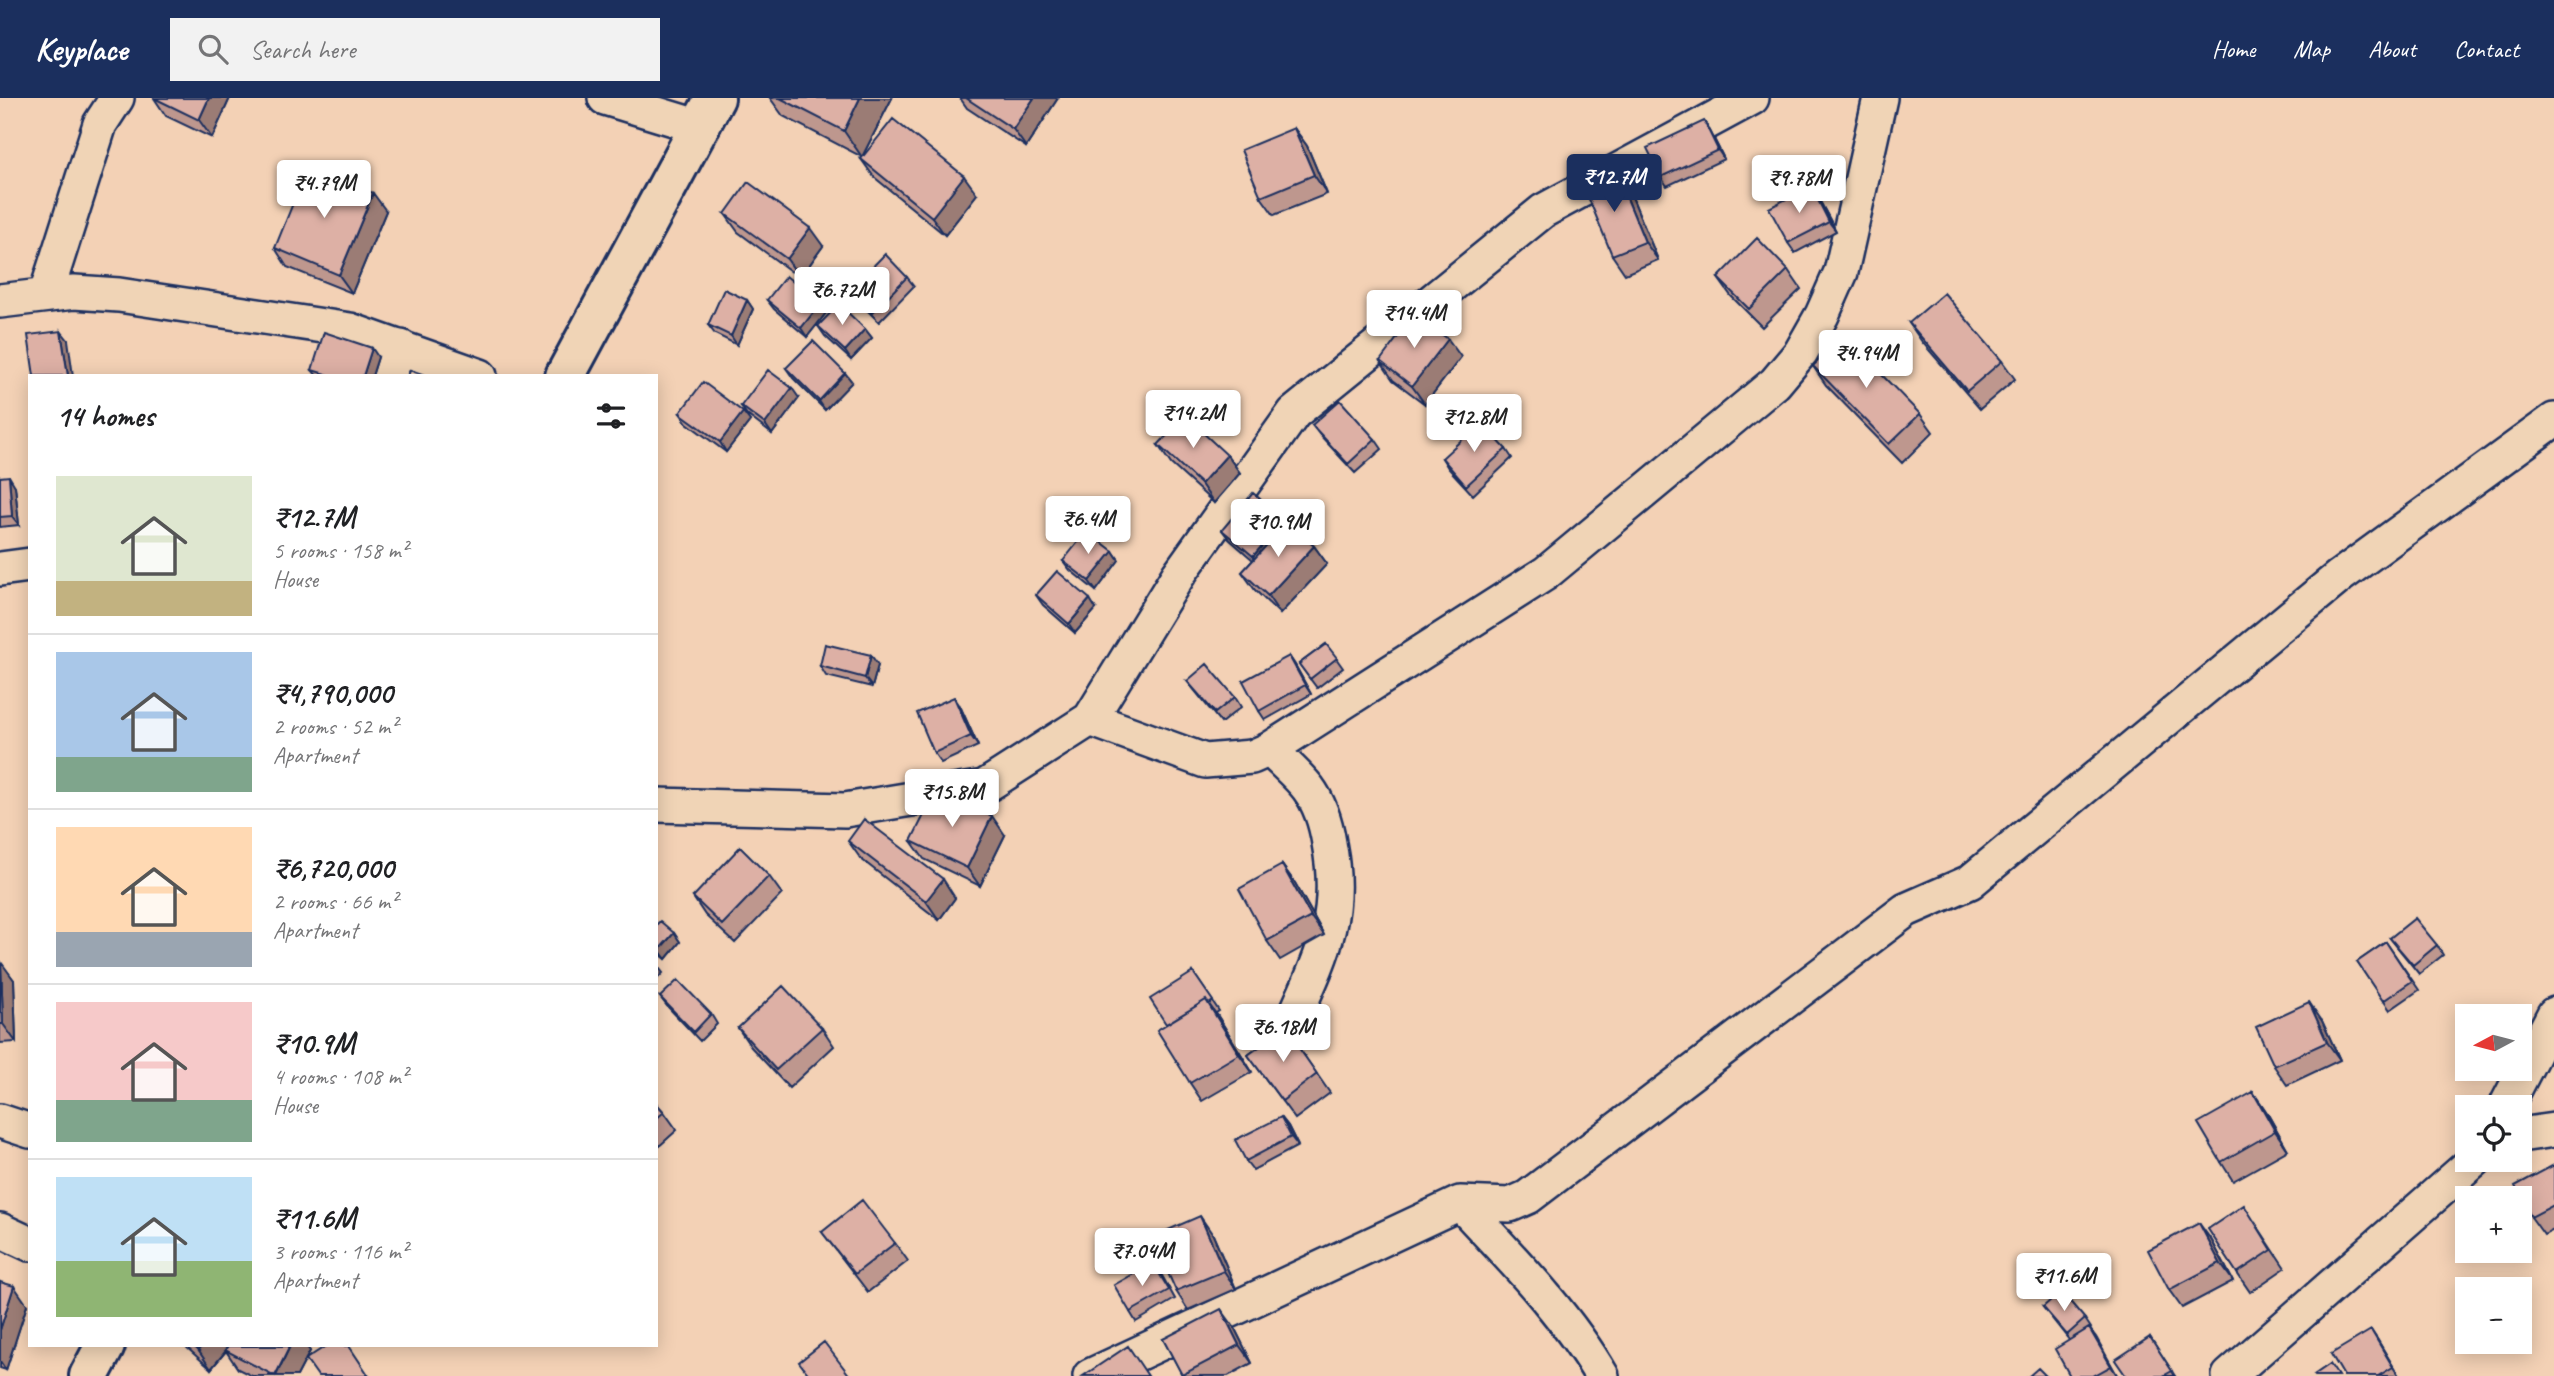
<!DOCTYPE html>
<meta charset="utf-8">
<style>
body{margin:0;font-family:Caveat,sans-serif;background:#f2f2f2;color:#202124;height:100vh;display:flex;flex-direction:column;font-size:26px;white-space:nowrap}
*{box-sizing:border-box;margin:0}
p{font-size:23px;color:#757577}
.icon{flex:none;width:38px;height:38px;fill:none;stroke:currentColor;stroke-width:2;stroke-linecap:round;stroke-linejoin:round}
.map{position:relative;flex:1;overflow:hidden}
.panel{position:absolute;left:28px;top:276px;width:630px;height:973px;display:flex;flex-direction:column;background:#fff;border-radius:0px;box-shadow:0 4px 18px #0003}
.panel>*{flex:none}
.needle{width:46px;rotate:263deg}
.buttons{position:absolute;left:2455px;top:906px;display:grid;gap:14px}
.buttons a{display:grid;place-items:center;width:77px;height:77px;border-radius:0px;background:#fff;box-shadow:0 4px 18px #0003;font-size:35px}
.price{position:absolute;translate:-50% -60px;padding:0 16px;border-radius:7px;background:#fff;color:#222;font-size:23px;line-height:46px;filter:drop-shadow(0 2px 4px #0008)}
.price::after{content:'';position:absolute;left:50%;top:42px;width:21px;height:16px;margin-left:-10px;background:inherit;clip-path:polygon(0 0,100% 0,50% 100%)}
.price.active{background:#1b2f5e;color:#fff}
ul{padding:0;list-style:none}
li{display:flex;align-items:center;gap:21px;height:175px;padding:0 28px}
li+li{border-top:2px solid #e0e0e0}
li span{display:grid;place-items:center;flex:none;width:196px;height:140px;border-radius:0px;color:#555}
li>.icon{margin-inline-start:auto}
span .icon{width:84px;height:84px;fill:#fffc;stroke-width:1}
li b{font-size:30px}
h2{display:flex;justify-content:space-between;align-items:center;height:84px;padding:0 28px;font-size:30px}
header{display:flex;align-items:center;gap:42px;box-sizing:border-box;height:98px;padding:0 35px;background:#1b2f5e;color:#fff}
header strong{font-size:33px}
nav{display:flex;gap:38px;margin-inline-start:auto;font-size:24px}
.search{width:490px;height:63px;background:#f2f2f2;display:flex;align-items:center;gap:18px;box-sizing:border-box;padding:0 24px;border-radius:0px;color:#757577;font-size:26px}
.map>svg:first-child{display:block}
</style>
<header>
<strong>Keyplace</strong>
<div class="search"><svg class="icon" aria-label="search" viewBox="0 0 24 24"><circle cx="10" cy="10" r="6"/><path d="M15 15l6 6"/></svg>Search here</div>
<nav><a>Home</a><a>Map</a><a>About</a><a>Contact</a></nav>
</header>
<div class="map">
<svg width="2554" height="1278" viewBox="0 0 2554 1278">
<rect width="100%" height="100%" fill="#f3d1b5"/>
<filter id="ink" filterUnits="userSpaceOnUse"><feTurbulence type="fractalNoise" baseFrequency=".0143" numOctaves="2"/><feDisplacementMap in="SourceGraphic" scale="14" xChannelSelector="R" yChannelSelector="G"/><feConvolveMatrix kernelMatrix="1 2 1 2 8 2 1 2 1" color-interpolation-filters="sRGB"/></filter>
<g filter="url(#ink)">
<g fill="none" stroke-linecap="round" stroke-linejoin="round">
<!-- minor casing -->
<g stroke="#1b2f5e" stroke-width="38">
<path id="minor" d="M605 0 700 29
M46 196 100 26 117 0
M0 203 74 194 119 197 350 232 480 278
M388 278 401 249
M0 471 30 467
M1090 621 1205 663 1252 659 1270 651 1546 475 1775 285 1801 254 1822 217 1841 174 1880 0
M1270 651C1282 664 1297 676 1308 690 1320 706 1326 726 1329 745 1343 818 1322 857 1293 922
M656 707 845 712 984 689 1090 621 1179 476 1294 315 1543 113 1752 0
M2505 1010 2554 916
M0 1023 30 1033
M2520 1037 2554 1032
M1460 1105C1510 1159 1565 1214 1602 1278
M0 1132 30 1146
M1090 1278 1460 1105 1510 1107 1528 1099 1906 812 1970 784 2340 478 2554 322
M2229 1278 2475 1062"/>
</g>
<!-- tertiary casing -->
<g stroke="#1b2f5e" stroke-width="44">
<path id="tertiary" d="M565 278 715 0
M89 1278 105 1248"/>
</g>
<!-- minor -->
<use href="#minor" stroke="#f0d4b6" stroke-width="33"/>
<!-- tertiary -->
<use href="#tertiary" stroke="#f0d4b6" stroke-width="38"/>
</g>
<!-- wall -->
<path fill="#be978e" stroke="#1b2f5e" stroke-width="2" d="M154 0H230L212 40 166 18Z
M770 0H892L862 59 783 18Z
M960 0H1058L1026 49 967 10Z
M1294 30 1307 48 1327 96 1274 117 1261 99Z
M1710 33 1724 61 1667 88 1661 79Z
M861 61 977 96 945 137 874 79Z
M1617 76 1630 94 1658 162 1625 176 1612 157Z
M1817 98 1836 133 1795 155 1788 145Z
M386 113 352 195 287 169 275 150Z
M725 116 823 148 800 180 738 134Z
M1788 172 1801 191 1762 229 1731 198 1718 180Z
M907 179 914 188 879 224 856 201 850 192Z
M747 202 753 211 737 247 715 236 708 227Z
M767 202 826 215 807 239 774 211Z
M1909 225 2002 263 2015 281 1980 311 1922 244Z
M818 228 865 231 872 240 851 262 825 238Z
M378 259 372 278H317L312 272Z
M1461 259 1425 306 1393 282 1380 263Z
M1813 268 1920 316 1933 334 1902 365 1826 287Z
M786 270 845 275 852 284 825 312 793 280Z
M799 300 772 336 747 317 741 308Z
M743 314 750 323 726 354 687 325 680 315Z
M1312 327 1375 341 1382 351 1355 375 1319 336Z
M1158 347 1227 357 1240 375 1214 405 1171 366Z
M1506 351 1512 360 1473 397 1448 370 1442 360Z
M0 379 15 388 19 427 0 429Z
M1287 425 1314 448 1327 466 1280 516 1255 492 1242 474 1253 462 1229 441 1222 432Z
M1113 453 1119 462 1096 493 1070 472 1063 463Z
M1036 497 1096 511 1075 535 1043 507Z
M1326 546 1343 570 1317 590 1299 566Z
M1289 558 1295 567 1311 596 1265 622 1259 613Z
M878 567 872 589 826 578 820 568Z
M1187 583 1235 599 1241 609 1221 625Z
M960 608 978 648 941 665 934 655Z
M1005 737 980 788 924 761 911 743Z
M848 743 955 800 939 822 861 761Z
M1282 767 1295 785 1324 837 1280 862 1267 843Z
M769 778 782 796 735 845 705 817 693 799Z
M656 827 674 835 680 844 666 861 656 853Z
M2390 840 2437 847 2443 857 2419 876Z
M2386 844 2419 892 2390 912 2357 864Z
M0 864 14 882 16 944 0 945Z
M1193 874 1219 913 1216 915 1252 974 1202 1003 1190 985 1166 926Z
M660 899 711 916 717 926 700 943 667 908Z
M2322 923 2340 962 2287 987 2274 968Z
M738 930H822L834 948 789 990 751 949Z
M1285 930 1330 995 1295 1021 1248 957Z
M2253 994 2266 1013 2288 1052 2233 1083 2221 1064Z
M656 1005 664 1014 677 1032 656 1051Z
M1281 1019 1288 1028 1298 1048 1253 1072 1246 1063Z
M2554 1067V1132L2544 1137 2531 1119Z
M2256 1126 2285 1170 2250 1194 2237 1175Z
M822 1134 895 1145 908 1163 868 1194Z
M1213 1137 1236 1191 1188 1212 1176 1193Z
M2212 1143 2233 1183 2182 1210 2169 1192Z
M1160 1174 1175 1201 1136 1224 1130 1214Z
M0 1184 27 1207 6 1272 0 1270Z
M2043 1209 2085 1221 2091 1230 2090 1231 2117 1277 2116 1278H2070L2069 1242Z
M1234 1229 1252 1265 1228 1278H1183L1163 1241Z
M2150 1239 2175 1278H2126Z
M2377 1241 2399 1278H2344Z
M185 1248H306L310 1253 297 1278H252L238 1271 226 1253 211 1271Z"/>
<!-- shaded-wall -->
<path fill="#9b7b74" stroke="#1b2f5e" stroke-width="2" d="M209 0H230L212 40 199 22Z
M860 0H892L862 59 844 33Z
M1034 0H1058L1026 49 1013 31Z
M1704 23 1710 33 1724 61 1718 52Z
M1294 30 1307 48 1327 96 1314 77Z
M1617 76 1630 94 1658 162 1645 144Z
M964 78 977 96 945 137 932 119Z
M1811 88 1817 98 1836 133 1829 124Z
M373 95 386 113 352 195 339 177Z
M810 130 823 148 800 180 787 161Z
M747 202 753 211 737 247 731 238Z
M820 206 826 215 807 239 801 230Z
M865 231 872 240 851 262 845 253Z
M61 233 68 242 73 278H68Z
M1448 241 1461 259 1425 306 1412 288Z
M372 250 378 259 372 278H363Z
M845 275 852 284 825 312 819 303Z
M792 290 799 300 772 336 765 326Z
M743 314 750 323 726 354 720 344Z
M1227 357 1240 375 1214 405 1201 386Z
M9 378 15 388 19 427 12 418Z
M1285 422 1291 431 1260 468 1253 458Z
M1314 448 1327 466 1280 516 1268 498Z
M1113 453 1119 462 1096 493 1089 483Z
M1090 501 1096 511 1075 535 1069 526Z
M871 557 878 567 872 589 865 580Z
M1289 558 1295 567 1311 596 1305 587Z
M954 599 960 608 978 648 971 638Z
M992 718 1005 737 980 788 967 770Z
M1282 767 1295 785 1324 837 1311 819Z
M943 781 955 800 939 822 926 803Z
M674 835 680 844 666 861 659 852Z
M1 864 14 882 16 944 3 926Z
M656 866 663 875 656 882Z
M1206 902 1219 920 1252 974 1239 956Z
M2309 904 2322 923 2340 962 2327 944Z
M2253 994 2266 1013 2288 1052 2275 1033Z
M1281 1019 1288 1028 1298 1048 1291 1039Z
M1200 1118 1213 1137 1236 1191 1224 1173Z
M2199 1125 2212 1143 2233 1183 2220 1165Z
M14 1188 27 1207 6 1272 0 1263V1232Z
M1221 1211 1234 1229 1252 1265 1239 1247Z
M2089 1230 2096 1239 2117 1277 2111 1268Z
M2371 1232 2377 1241 2399 1278 2393 1269Z
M202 1248H230L211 1271 198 1252Z
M290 1248H306L310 1253 297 1278H276Z"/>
<!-- building -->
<path fill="#ddb0a5" stroke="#1b2f5e" stroke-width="2" d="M154 0H209L199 22Z
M780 0H860L844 33Z
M966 0H1034L1013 31Z
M893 21 964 78 932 119 861 61Z
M1704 23 1718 52 1661 79 1647 50Z
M1294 30 1314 77 1261 99 1241 52Z
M308 68 373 95 339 177 275 150Z
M1617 76 1645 144 1612 157 1584 89Z
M748 84 810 130 787 161 725 116Z
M1811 88 1829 124 1788 145 1769 110Z
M1757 140 1788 172 1749 211 1718 180Z
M885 156 907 179 872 215 850 192Z
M786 178 820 206 801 230 767 202Z
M724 191 747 202 731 238 708 227Z
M1944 195 2002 263 1967 293 1909 225Z
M839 206 865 231 845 253 818 228Z
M1415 216 1448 241 1412 288 1380 263Z
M61 233 68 278H34L28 237Z
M324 234 372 250 363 278H332L312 272Z
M1844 238 1920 316 1889 346 1813 268Z
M813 243 845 275 819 303 786 270Z
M768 272 792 290 765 326 741 308Z
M703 284 743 314 720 344 680 315Z
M1340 302 1375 341 1348 366 1312 327Z
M1185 318 1227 357 1201 386 1158 347Z
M1481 324 1506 351 1466 388 1442 360Z
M9 378 12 418 0 419V379Z
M1253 395 1285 422 1253 458 1222 432Z
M1288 424 1314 448 1268 498 1242 474Z
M1087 433 1113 453 1089 483 1063 463Z
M1057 473 1090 501 1069 526 1036 497Z
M825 546 871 557 865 580 820 568Z
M1326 546 1337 560 1310 581 1299 566Z
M1289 558 1305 587 1259 613 1243 583Z
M1207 566 1235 599 1215 615 1187 583Z
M954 599 971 638 934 655 917 615Z
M937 691 992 718 967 770 911 743Z
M864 721 943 781 926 803 848 743Z
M740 749 769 778 722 827 693 799Z
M1282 767 1311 819 1267 843 1239 791Z
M2415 820 2437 847 2413 867 2390 840Z
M660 823 674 835 659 852 656 850V827Z
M2386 844 2412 883 2383 903 2357 864Z
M0 864H1L3 926H0Z
M1193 874 1213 903 1209 906 1206 902 1166 926 1150 901Z
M678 882 711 916 694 934 660 899Z
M783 888 822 930 776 972 738 930Z
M1206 902 1239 956 1190 985 1157 932Z
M2309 904 2327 944 2274 968 2256 929Z
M1285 930 1317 976 1282 1003 1248 957Z
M2253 994 2275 1033 2221 1064 2198 1025Z
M656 1005 664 1014 656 1021Z
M1281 1019 1291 1039 1246 1063 1235 1042Z
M2554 1067V1107L2531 1119 2515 1088Z
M862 1102 895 1145 855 1176 822 1134Z
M2244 1107 2272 1152 2237 1175 2208 1131Z
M1200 1118 1224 1173 1176 1193 1152 1139Z
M2199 1125 2220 1165 2169 1192 2148 1152Z
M1153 1165 1169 1192 1130 1214 1114 1187Z
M0 1184 14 1188 0 1232Z
M2061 1193 2085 1221 2067 1237 2043 1209Z
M1221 1211 1239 1247 1182 1277 1163 1241Z
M2089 1230 2111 1268 2093 1278H2070L2055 1251Z
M2371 1232 2393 1269 2378 1278H2344L2331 1256Z
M2150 1239 2172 1273 2163 1278H2126L2115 1262Z
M824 1244 850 1278H810L799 1264Z
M193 1248H202L198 1252Z
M228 1248H290L275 1278 225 1252Z
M326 1248H349L369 1278H318L306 1261Z
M1128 1248 1148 1278H1083Z
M2330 1266 2338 1278H2315L2314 1277Z
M2038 1270 2046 1278H2029Z"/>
</g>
</svg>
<div class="buttons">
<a><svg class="needle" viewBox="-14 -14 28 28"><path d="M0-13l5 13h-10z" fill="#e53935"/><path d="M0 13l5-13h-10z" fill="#757577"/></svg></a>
<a><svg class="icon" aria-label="locate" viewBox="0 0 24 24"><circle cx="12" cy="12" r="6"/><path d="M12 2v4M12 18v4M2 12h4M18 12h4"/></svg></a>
<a>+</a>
<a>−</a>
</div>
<b class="price active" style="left:1614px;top:116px">₹12.7M</b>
<b class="price" style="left:1799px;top:117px">₹9.78M</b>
<b class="price" style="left:324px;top:122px">₹4.79M</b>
<b class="price" style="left:842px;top:229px">₹6.72M</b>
<b class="price" style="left:1414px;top:252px">₹14.4M</b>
<b class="price" style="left:1866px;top:292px">₹4.94M</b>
<b class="price" style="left:1193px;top:352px">₹14.2M</b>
<b class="price" style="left:1474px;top:356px">₹12.8M</b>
<b class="price" style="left:1088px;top:458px">₹6.4M</b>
<b class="price" style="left:1278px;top:461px">₹10.9M</b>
<b class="price" style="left:952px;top:731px">₹15.8M</b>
<b class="price" style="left:1283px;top:966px">₹6.18M</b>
<b class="price" style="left:1142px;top:1190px">₹7.04M</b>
<b class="price" style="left:2064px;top:1215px">₹11.6M</b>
<section class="panel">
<h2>14 homes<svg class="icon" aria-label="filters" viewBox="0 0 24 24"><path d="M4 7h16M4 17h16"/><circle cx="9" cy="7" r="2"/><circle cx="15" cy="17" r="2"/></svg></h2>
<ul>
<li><span style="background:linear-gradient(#dfe7d0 75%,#c2b280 0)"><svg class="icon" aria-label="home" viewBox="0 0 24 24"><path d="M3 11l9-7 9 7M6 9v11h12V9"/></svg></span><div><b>₹12.7M</b><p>5 rooms · 158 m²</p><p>House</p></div></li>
<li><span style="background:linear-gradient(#a9c7e8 75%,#7fa58c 0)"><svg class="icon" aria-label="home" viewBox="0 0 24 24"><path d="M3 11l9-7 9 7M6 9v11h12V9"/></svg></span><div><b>₹4,790,000</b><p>2 rooms · 52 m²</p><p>Apartment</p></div></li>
<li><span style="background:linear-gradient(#ffd9b3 75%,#9aa5b1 0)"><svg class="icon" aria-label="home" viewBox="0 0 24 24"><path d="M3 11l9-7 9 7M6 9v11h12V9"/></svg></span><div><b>₹6,720,000</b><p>2 rooms · 66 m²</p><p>Apartment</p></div></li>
<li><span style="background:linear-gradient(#f6c9c9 70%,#7fa58c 0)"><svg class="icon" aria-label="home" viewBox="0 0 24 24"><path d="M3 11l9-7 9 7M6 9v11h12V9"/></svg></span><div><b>₹10.9M</b><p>4 rooms · 108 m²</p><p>House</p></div></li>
<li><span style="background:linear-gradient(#bfe0f5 60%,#8fb573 0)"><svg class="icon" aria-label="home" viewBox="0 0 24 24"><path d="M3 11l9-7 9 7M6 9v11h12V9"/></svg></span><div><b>₹11.6M</b><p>3 rooms · 116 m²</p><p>Apartment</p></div></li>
</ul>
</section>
</div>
